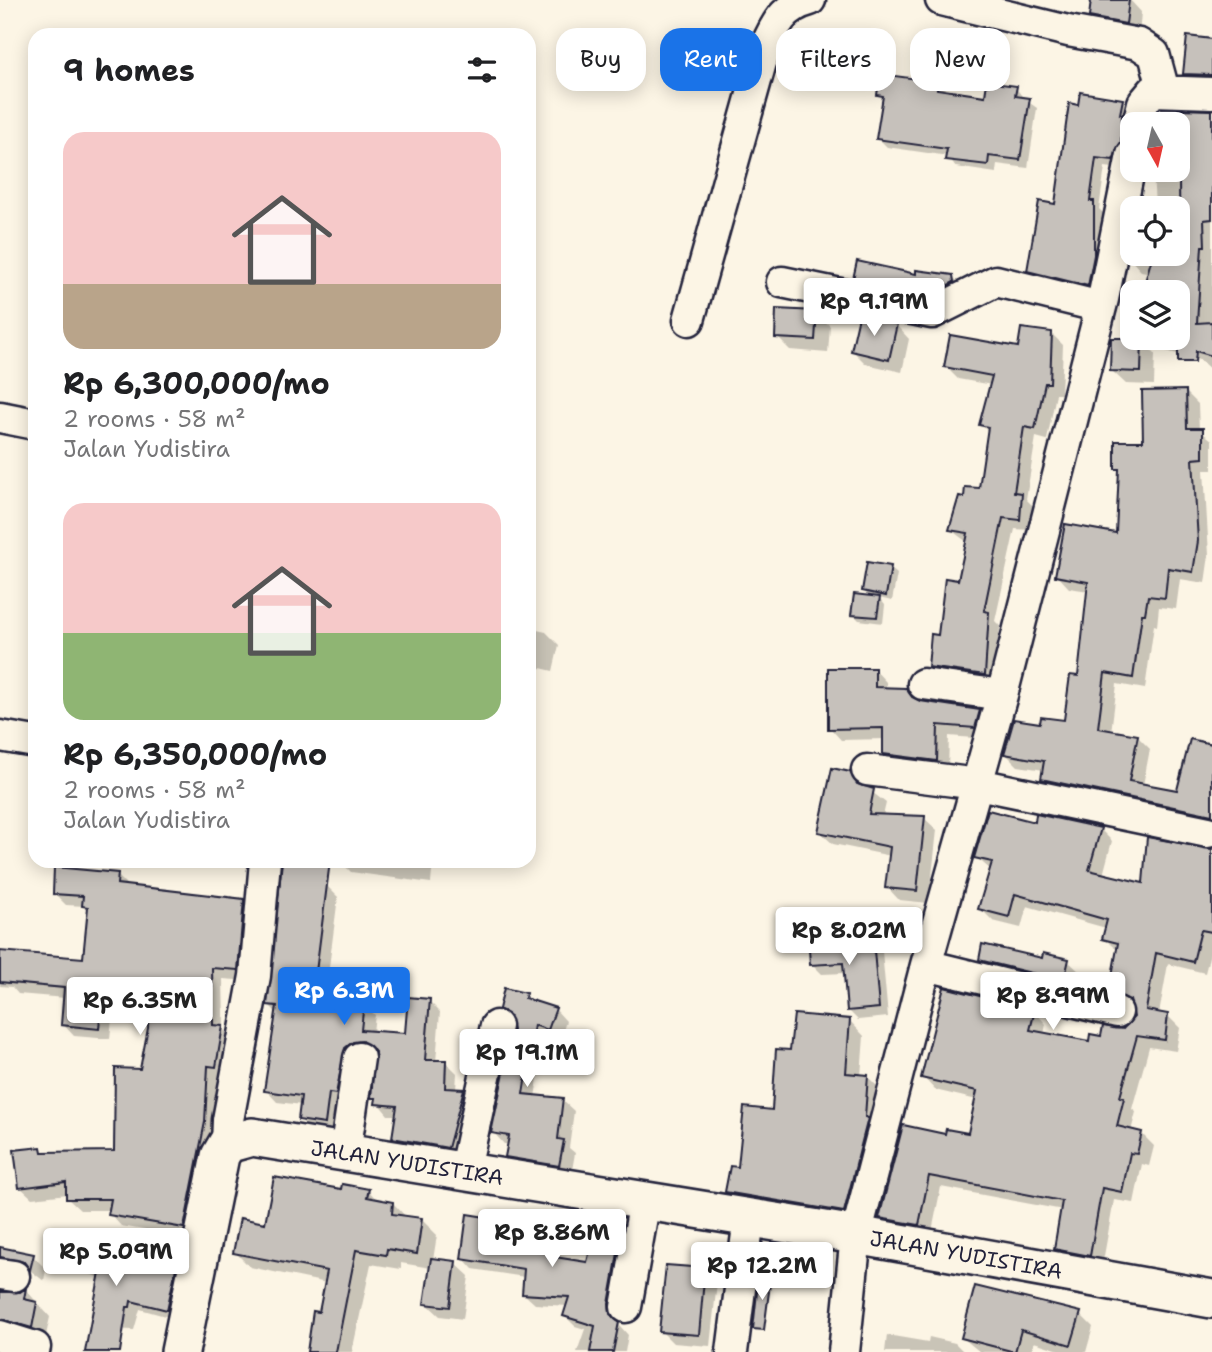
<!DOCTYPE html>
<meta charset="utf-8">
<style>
body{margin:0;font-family:"Shantell Sans",sans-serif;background:#f6f6f6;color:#202124;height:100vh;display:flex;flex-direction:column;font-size:26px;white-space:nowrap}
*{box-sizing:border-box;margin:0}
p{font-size:23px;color:#757577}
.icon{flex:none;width:38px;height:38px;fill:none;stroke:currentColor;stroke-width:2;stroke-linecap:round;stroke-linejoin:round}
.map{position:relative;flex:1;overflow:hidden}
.details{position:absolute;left:28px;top:28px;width:508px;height:840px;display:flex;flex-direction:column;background:#fff;border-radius:21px;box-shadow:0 4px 18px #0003}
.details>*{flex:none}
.guide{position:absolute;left:556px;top:28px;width:550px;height:63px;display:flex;gap:14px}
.needle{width:46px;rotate:172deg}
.tools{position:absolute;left:1120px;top:112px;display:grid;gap:14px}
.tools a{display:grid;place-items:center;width:70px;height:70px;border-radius:14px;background:#fff;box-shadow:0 4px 18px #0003;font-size:35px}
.price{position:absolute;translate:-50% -60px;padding:0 16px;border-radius:7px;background:#fff;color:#222;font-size:23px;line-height:46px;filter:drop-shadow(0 2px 4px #0008)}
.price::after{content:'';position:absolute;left:50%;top:42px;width:21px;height:16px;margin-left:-10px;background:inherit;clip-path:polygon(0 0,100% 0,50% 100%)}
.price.selected{background:#1a73e8;color:#fff}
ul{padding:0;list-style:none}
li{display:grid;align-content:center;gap:14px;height:371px;padding:0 35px}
li span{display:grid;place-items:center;height:217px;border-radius:21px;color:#555}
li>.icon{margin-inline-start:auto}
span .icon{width:126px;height:126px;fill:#fffc;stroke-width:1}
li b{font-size:30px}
h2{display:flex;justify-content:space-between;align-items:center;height:84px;padding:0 35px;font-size:30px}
.tag{padding:0 24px;border-radius:21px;background:#fff;box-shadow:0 4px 18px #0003;font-size:24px;line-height:63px}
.tag.selected{background:#1a73e8;color:#fff}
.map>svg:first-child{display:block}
</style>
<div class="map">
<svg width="1212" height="1352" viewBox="0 0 1212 1352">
<rect width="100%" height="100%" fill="#fcf5e5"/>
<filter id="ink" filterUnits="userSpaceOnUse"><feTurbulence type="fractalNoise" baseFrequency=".0143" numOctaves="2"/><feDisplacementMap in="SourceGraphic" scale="14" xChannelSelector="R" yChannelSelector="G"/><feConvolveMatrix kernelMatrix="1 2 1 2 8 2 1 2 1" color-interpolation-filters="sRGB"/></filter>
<g filter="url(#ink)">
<!-- shadow -->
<path fill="#0003" d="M1093 0H1130L1141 12 1139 36 1104 30 1091 16Z
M1212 41V88L1198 87 1185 74Z
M938 72 947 80 945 92 987 98 1016 88 1024 99 1037 108 1028 168 997 164 996 173 956 167 948 156 887 147 878 138 884 99 878 94Z
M1122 100 1131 110V141L1122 169 1105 167 1099 209 1103 213V265L1097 294 1039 280 1029 270 1057 206 1079 107Z
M1212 111V371L1200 360 1147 346 1155 354 1154 385 1126 384 1112 371 1139 341 1136 338H1178V292H1167L1168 276 1141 271 1131 260 1132 251V254H1178V208H1155L1153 170H1178V153L1188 152Z
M917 276H952L966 290 944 307 869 292 855 278Z
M816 313 830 326 828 353 790 350 777 337Z
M896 325 909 339 902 372 866 364 853 351Z
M1051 333 1063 345 1061 394H1056L1047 440 1036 437 1026 499 1033 506 1031 530 1015 529 995 621 1000 626 996 686 942 678 930 666 959 582 967 542 951 530 965 499 981 490 989 433 981 424 992 385 958 379 946 367 1020 349Z
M1186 392 1198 404 1199 430 1212 440V470H1204L1209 555 1205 583 1180 579 1176 609 1159 607 1157 626 1154 625 1145 689 1117 684 1111 732 1137 736 1150 749 1143 785 1179 792 1212 746V824L1055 791 1043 779 1044 770 1018 766 1006 754 1041 725 1065 722 1079 678 1089 591 1069 588 1057 575 1117 535 1121 472 1117 468 1145 443Z
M890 568 897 574 892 601 879 598 885 605 883 623 859 620 853 614 871 598 864 591Z
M528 628 546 632 559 645 553 671 528 665Z
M875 670 886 682V689L906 690 918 702 979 711 991 723 986 739 949 736 948 772 896 765 884 754 885 739 841 740 830 728Z
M849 774 886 803 883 816 924 818 937 830 929 903 899 900 887 887 891 856 833 844 820 832Z
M1036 824 1100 829 1112 841 1103 875 1144 885 1212 849V945L1205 973 1168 964 1159 1014 1167 1015 1180 1028 1176 1051 1149 1047 1132 1109 1136 1112 1131 1131 1141 1133 1154 1146 1149 1166 1142 1164 1134 1203 1114 1200 1102 1267 1068 1261 1055 1249 1063 1210 941 1187 931 1236 893 1229 880 1217 946 1136 969 1135 977 1100 935 1090 923 1077 1034 1011 1046 1024 1044 1034 1090 1043 1123 1030 1136 1016 1133 1007 1124 1004 1111 991 1119 951 1104 938 1106 928 1027 906 1021 928 993 921 980 908 991 870 976 857Z
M340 861H433L431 883 351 872Z
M117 875 129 887 243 900 255 912 249 981 223 979 224 1030 234 1040 227 1078 219 1077 216 1135 195 1239 121 1226 110 1214 111 1210H80L68 1199V1194L32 1198 20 1187 40 1149 45 1153H116L142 1071 150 1028 151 998H114L110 1039 74 1036 63 1024 65 998 18 994 12 987 0 986V952L84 960 89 911 85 906 66 905 54 893Z
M326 885 338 897 328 975H333L345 987 344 1002 363 1004 375 1015 373 1032 406 1035 429 1001 440 1012 436 1062H446L457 1073 456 1090H464L475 1102 460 1158 405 1149 394 1138 397 1115H388L373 1097 375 1051 365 1052 336 1134 311 1131 300 1119 302 1105 277 1102 266 1090 278 1014 269 1005Z
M829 933 838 942 872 941 882 951 888 1017 858 1020 848 1010 845 973 822 974 812 964Z
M981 959 1068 961 1082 974 1077 993 994 973Z
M525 995 533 1002 555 1009 566 1021 560 1041 545 1036 535 1097 562 1100 574 1111 569 1148 575 1153 571 1176 518 1168 507 1156 509 1144H504L493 1132 515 1030 512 1019 501 1008Z
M850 1021 864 1036 861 1076 868 1077 882 1091 858 1226 741 1207 727 1192 774 1112Z
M368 1190 378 1201 393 1203 407 1218 422 1220 437 1235 433 1260 455 1263 469 1276 463 1319 440 1316 426 1303 431 1268 401 1263V1269L371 1264 352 1352H309L327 1283 250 1267 235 1252 266 1225 342 1191Z
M546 1223 557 1233V1259L588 1264 620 1238 631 1249 619 1316 620 1326 628 1335 625 1352H577L585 1329 575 1326 565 1316 568 1306 535 1304 524 1294 525 1277 473 1269 463 1258 524 1225Z
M0 1249 33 1256 46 1269 44 1281 31 1271 0 1273Z
M49 1254 175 1269 184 1279 176 1319 140 1309 134 1330 104 1329 101 1278 58 1263Z
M705 1270 717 1282 710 1346 673 1343 661 1331Z
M26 1290 50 1317 45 1340 0 1335V1293L12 1295Z
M1080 1314 1093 1327 1086 1352H1066L1034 1342 1031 1352H980L963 1338Z
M887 1335 928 1342 929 1337 955 1343 964 1352H885Z"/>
<!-- building -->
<path fill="#c6c1bb" stroke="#22223b" stroke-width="2" d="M1091 0H1129L1126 24 1089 17Z
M1187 36 1212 39V75L1183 74Z
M919 67 939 70 937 89 985 96 987 82 1017 86 1015 96 1030 98 1020 160 989 156 988 165 945 160 947 149 876 139 883 96 877 95 880 74 917 79Z
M1080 92 1123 99 1120 114H1122L1121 142 1113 160 1096 158 1090 201H1094V255L1088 286 1027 271 1039 201 1055 204 1069 103 1078 105Z
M1178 109 1212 110V219L1204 220 1205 246H1202L1197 323 1212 322V356L1196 351 1195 362H1178V292H1142L1153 254H1180Z
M857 261 916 274V270L953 275 954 282 930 295 853 279Z
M776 309 817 311 815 340 775 338Z
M859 316 897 324 889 360 851 351Z
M1021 328 1052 332 1050 383H1045L1035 429 1024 427 1014 492 1022 493 1020 520 1003 518 984 611 989 612 985 675 928 667 931 634 938 635 945 578 958 580 968 533 949 530 959 496 964 497 965 487 979 488 988 427 979 425 992 376 944 367 950 335 1018 347Z
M1111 338H1142L1141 372 1110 371Z
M1186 390 1187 428H1203V458L1193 459 1198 541 1193 572 1168 568 1165 598 1148 596 1145 614H1142L1133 678 1105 673 1098 728 1138 735 1129 781 1177 790 1190 739 1212 744V815L1041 779 1044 761 1004 754 1014 719 1040 723 1041 717 1064 720 1070 675 1078 676 1088 582 1055 576 1065 524 1116 533 1119 469H1115V441H1143L1142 391Z
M867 562 891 566 886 596 862 591Z
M854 594 880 597 877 617 851 615Z
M828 668H875V687L906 688 912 697 920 701 980 710 975 728 938 725 937 761 883 754V728L828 729Z
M832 768 850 772 857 784 874 789 869 814 925 816 917 891 885 888 890 847 818 832Z
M988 810 1035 822 1036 814 1101 828 1089 870 1143 883 1147 837 1212 849V932L1201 930 1193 962 1156 953 1146 1010 1168 1014 1165 1040 1137 1036 1120 1097 1124 1098 1117 1126 1142 1132 1137 1154 1130 1153 1122 1192 1102 1188 1090 1256 1054 1249 1062 1201 929 1176 919 1225 879 1218 903 1125 945 1134 946 1129 968 1133 977 1091 921 1078 944 987 1035 1010 1030 1030 1089 1041 1090 1034 1101 1036 1103 1026 1123 1029 1134 1017 1130 1000 1109 992 1118 943 1102 939 1107 920 1015 894 1009 917 978 909 992 862 974 858Z
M282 861H330L316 972 334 974 332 998 364 1002 361 1030 405 1033 408 997 430 999 425 1060H446L445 1088 464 1089 448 1148 392 1138 397 1106 375 1104 376 1098H371L375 1052 362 1041 353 1042 345 1048 336 1094 329 1093 325 1124 298 1120 301 1096 264 1091 277 1006 267 1005Z
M54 867 118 873 117 884 244 899 238 970 212 968 213 1025 223 1026 216 1067 208 1066 205 1122 184 1228 108 1215 111 1199H66V1182L19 1188 14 1150 41 1147 42 1152 114 1151 115 1068 140 1069 148 1028 149 987H103L99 1029 61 1025 64 988 0 982V951L83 958 88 907 82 906 83 896 53 894Z
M829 931 830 941 873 939 879 1008 847 1011 843 963 810 965 808 932Z
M982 944 1042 958 1043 953 1069 959 1064 981 979 960Z
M504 988 526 993 525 998 556 1008 548 1030 534 1025 523 1094 563 1098 558 1139 564 1140 559 1166 505 1157 509 1136 491 1133 513 1030 508 1014 499 1009Z
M794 1014 850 1019 846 1073 868 1075 865 1117 868 1118 844 1212 725 1192 730 1166 738 1167 744 1107 772 1110 776 1049 790 1050Z
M274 1177 341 1189 342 1184 369 1189 367 1197 393 1202 392 1214 422 1218 417 1254 387 1249 386 1255 356 1250 336 1352H307L313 1311 319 1312 327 1271 233 1253 240 1218 265 1223Z
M467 1214 522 1223V1219L547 1221 548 1256 587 1262 595 1230 621 1236 609 1304 610 1314 619 1322 613 1352H590L595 1326 563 1316 569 1297 522 1294 524 1269 461 1259Z
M54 1235 176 1268 167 1310 131 1301 130 1307H127L120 1352H85L100 1272 47 1254Z
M0 1247 34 1254 30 1270 24 1262 0 1257Z
M431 1258 456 1261 450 1307 424 1304Z
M666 1265 705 1268 699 1335 659 1332Z
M759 1274 771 1276 764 1330 753 1329Z
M975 1286 1081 1312 1071 1345 1021 1330 1015 1352 961 1338Z
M26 1288 24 1299 37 1302 32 1328 0 1319V1292H20Z"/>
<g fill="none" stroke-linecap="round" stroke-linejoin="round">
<!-- minor casing -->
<g stroke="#22223b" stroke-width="35">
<path id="minor" d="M941 0 1068 31 1139 44 1154 54 1164 91
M1138 124 1143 103 1153 91 1212 93
M782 282 932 313 996 281 1101 307
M689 320 765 48C775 25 783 7 810 0
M0 417 35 424
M923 684 1002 695
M0 736 35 742
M867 770 978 784 1208 832
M926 965 1117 1012
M227 1144 228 1120 255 976 265 861
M345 1153 359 1058
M464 1173 496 1026
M0 1274 14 1276
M626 1307 645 1200
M0 1336 35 1347
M732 1352 749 1218
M844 1352 856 1235 926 965 1002 695 1103 299 1132 155"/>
</g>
<!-- tertiary casing -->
<g stroke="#22223b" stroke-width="42">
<path id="tertiary" d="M180 1352 220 1156 227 1144 252 1137 856 1235 1212 1299"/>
</g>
<!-- minor -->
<use href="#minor" stroke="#fcf5e5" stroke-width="30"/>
<!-- tertiary -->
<use href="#tertiary" stroke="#fcf5e5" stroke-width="37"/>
</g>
</g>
<g text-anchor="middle" stroke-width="6" stroke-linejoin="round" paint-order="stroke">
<!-- street labels -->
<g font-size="21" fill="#22223b" stroke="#fcf5e5">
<text transform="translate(407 1163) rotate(9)" y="7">JALAN YUDISTIRA</text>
<text transform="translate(966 1255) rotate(10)" y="7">JALAN YUDISTIRA</text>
</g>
</g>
</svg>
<div class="tools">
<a><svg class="needle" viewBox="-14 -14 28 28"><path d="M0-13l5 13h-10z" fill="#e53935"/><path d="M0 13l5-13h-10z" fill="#757577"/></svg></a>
<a><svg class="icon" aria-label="locate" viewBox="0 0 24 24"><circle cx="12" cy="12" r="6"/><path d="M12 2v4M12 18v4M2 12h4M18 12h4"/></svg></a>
<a><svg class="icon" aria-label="layers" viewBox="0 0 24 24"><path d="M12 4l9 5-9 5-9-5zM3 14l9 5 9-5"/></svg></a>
</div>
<b class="price" style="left:874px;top:338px">Rp 9.19M</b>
<b class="price" style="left:849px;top:967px">Rp 8.02M</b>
<b class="price selected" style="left:344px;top:1027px">Rp 6.3M</b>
<b class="price" style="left:1053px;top:1032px">Rp 8.99M</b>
<b class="price" style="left:140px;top:1037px">Rp 6.35M</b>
<b class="price" style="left:527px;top:1089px">Rp 19.1M</b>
<b class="price" style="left:552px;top:1269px">Rp 8.86M</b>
<b class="price" style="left:116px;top:1288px">Rp 5.09M</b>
<b class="price" style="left:762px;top:1302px">Rp 12.2M</b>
<div class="guide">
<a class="tag">Buy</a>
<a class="tag selected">Rent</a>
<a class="tag">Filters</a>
<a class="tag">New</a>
</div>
<section class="details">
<h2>9 homes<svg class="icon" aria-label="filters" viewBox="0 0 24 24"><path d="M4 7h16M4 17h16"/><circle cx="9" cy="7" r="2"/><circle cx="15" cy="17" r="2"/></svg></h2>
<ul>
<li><span style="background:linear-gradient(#f6c9c9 70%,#b9a48a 0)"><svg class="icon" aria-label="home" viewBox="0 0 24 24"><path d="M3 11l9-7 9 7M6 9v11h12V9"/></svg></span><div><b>Rp 6,300,000/mo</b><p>2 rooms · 58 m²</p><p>Jalan Yudistira</p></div></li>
<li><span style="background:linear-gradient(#f6c9c9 60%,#8fb573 0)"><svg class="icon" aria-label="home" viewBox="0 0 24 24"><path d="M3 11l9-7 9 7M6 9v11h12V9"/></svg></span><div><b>Rp 6,350,000/mo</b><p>2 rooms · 58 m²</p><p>Jalan Yudistira</p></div></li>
</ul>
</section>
</div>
